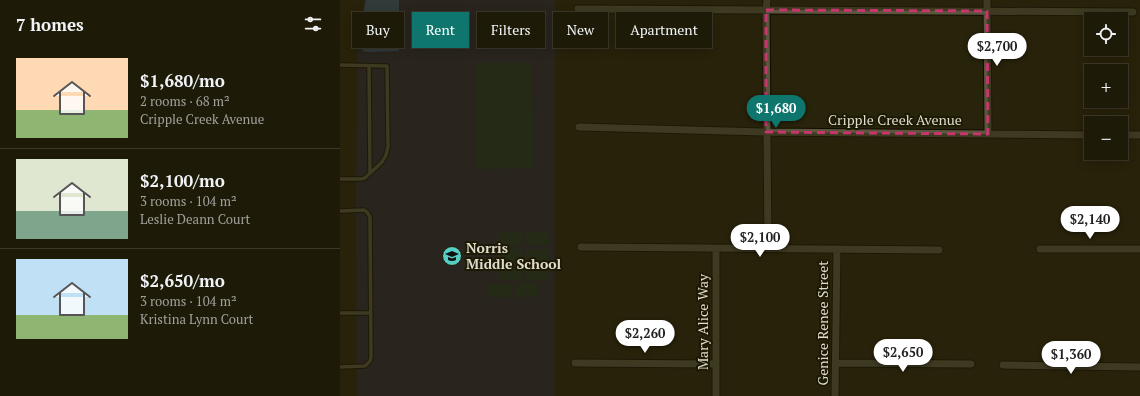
<!DOCTYPE html>
<meta charset="utf-8">
<style>
body{margin:0;font-family:"PT Serif",serif;background:#2b2716;color:#f1f3f6;height:100vh;display:flex;flex-direction:column;font-size:15px;white-space:nowrap}
*{box-sizing:border-box;margin:0}
p{font-size:13px;color:#a1a19c}
.icon{flex:none;width:22px;height:22px;fill:none;stroke:currentColor;stroke-width:2;stroke-linecap:round;stroke-linejoin:round}
.map{position:relative;flex:1;overflow:hidden}
.details{display:flex;flex-direction:column;background:#1e1a08;width:340px}
.details>*{flex:none}
.banner{position:absolute;left:12px;top:12px;width:380px;height:36px;display:flex;gap:8px}
.tools{position:absolute;left:744px;top:12px;display:grid;gap:8px}
.tools a{display:grid;place-items:center;width:44px;height:44px;border-radius:0px;background:#1e1a08;box-shadow:0 2px 10px #0003,0 0 0 1px #3c3829;font-size:20px}
.price{position:absolute;translate:-50% -34px;padding:0 9px;border-radius:14px;background:#fff;color:#222;font-size:13px;line-height:26px;filter:drop-shadow(0 1px 2px #0008)}
.price::after{content:'';position:absolute;left:50%;top:24px;width:12px;height:9px;margin-left:-6px;background:inherit;clip-path:polygon(0 0,100% 0,50% 100%)}
.price.selected{background:#0f766e;color:#fff}
ul{padding:0;list-style:none}
li{display:flex;align-items:center;gap:12px;height:100px;padding:0 16px}
li+li{border-top:1px solid #3c3829}
li span{display:grid;place-items:center;flex:none;width:112px;height:80px;border-radius:0px;color:#555}
li>.icon{margin-inline-start:auto}
span .icon{width:48px;height:48px;fill:#fffc;stroke-width:1}
li b{font-size:17px}
h2{display:flex;justify-content:space-between;align-items:center;height:48px;padding:0 16px;font-size:17px}
.tag{padding:0 14px;border-radius:0px;background:#1e1a08;box-shadow:0 2px 10px #0003,0 0 0 1px #3c3829;font-size:14px;line-height:36px}
.tag.selected{background:#0f766e;color:#fff}
main{display:flex;flex:1;min-height:0}
.map>svg:first-child{display:block}
</style>
<main>
<section class="details">
<h2>7 homes<svg class="icon" aria-label="filters" viewBox="0 0 24 24"><path d="M4 7h16M4 17h16"/><circle cx="9" cy="7" r="2"/><circle cx="15" cy="17" r="2"/></svg></h2>
<ul>
<li><span style="background:linear-gradient(#ffd9b3 65%,#8fb573 0)"><svg class="icon" aria-label="home" viewBox="0 0 24 24"><path d="M3 11l9-7 9 7M6 9v11h12V9"/></svg></span><div><b>$1,680/mo</b><p>2 rooms · 68 m²</p><p>Cripple Creek Avenue</p></div></li>
<li><span style="background:linear-gradient(#dfe7d0 65%,#7fa58c 0)"><svg class="icon" aria-label="home" viewBox="0 0 24 24"><path d="M3 11l9-7 9 7M6 9v11h12V9"/></svg></span><div><b>$2,100/mo</b><p>3 rooms · 104 m²</p><p>Leslie Deann Court</p></div></li>
<li><span style="background:linear-gradient(#bfe0f5 70%,#8fb573 0)"><svg class="icon" aria-label="home" viewBox="0 0 24 24"><path d="M3 11l9-7 9 7M6 9v11h12V9"/></svg></span><div><b>$2,650/mo</b><p>3 rooms · 104 m²</p><p>Kristina Lynn Court</p></div></li>
</ul>
</section>
<div class="map">
<svg width="800" height="396" viewBox="0 0 800 396">
<rect width="100%" height="100%" fill="#28230b"/>
<!-- education -->
<path fill="#2b2737" d="M24 0H215V396H17L16 193 18 50Z"/>
<!-- green -->
<path fill="#203322" d="M135 63H192L194 168 136 169Z
M158 232H182V245H158Z
M185 232H209V245H185Z
M158 249H182V262H158Z
M185 249H209V262H185Z
M158 266H182V280H158Z
M186 266H209V280L186 279Z
M147 283 171 284V297H147Z
M175 283H199L198 297H175Z"/>
<!-- water -->
<path fill="#3f5873" d="M26 0H59V51L25 52 20 47 23 14Z"/>
<g fill="none" stroke-linecap="round" stroke-linejoin="round">
<!-- lane casing -->
<g stroke="#110c00" stroke-width="5.5">
<path id="lane" d="M0 65 47 66 48 147 46 155 42 162 25 178 21 179H0
M29 66 30 173
M0 211 24 210 27 212 30 217 31 357 30 361 25 366 0 367
M0 313H31"/>
</g>
<!-- street casing -->
<g stroke="#110c00" stroke-width="9">
<path id="street" d="M427 0 426 10 428 249
M647 0 648 134
M238 9 793 12
M239 127 426 132 751 135
M781 135H800
M241 247 599 250
M700 249H800
M235 363 376 364
M496 363 631 364
M663 365 800 367
M376 396V249
M495 396 497 249"/>
</g>
<!-- lane -->
<use href="#lane" stroke="#5a553c" stroke-width="3.5"/>
<!-- street -->
<use href="#street" stroke="#5a553c" stroke-width="7"/>
</g>
<!-- marked area -->
<path d="M0 0H800V396H0ZM426 10 647 11 648 134 426 132Z" fill="#28230b" fill-opacity=".55" fill-rule="evenodd"/>
<path fill="none" stroke="#c6356c" stroke-width="3" stroke-dasharray="8 5" stroke-linejoin="round" d="M426 10 647 11 648 134 426 132Z"/>
<!-- icons -->
<defs>
<g id="school-disc" transform="scale(1)"><circle r="9.5" fill="#56cec4" stroke="#1e1903"/><path d="M0-5L7-2L0 1L-7-2ZM-4 1L0 2.5L4 1V4Q0 6-4 4Z" fill="#111"/></g>
</defs>
<g fill-rule="evenodd">
<use href="#school-disc" x="112" y="256"/>
</g>
<g text-anchor="middle" stroke-width="4" stroke-linejoin="round" paint-order="stroke">
<!-- street labels -->
<g font-size="14" fill="#dedcce" stroke="#1e1903">
<text x="555" y="125">Cripple Creek Avenue</text>
<text transform="translate(363 322) rotate(-90)" y="5">Mary Alice Way</text>
<text transform="translate(483 323) rotate(-90)" y="5">Genice Renee Street</text>
</g>
<!-- poi labels -->
<g font-size="14" font-weight="bold" fill="#dedcce" stroke="#1e1903" text-anchor="start">
<text x="126" y="253">Norris<tspan x="126" dy="16">Middle School</tspan></text>
</g>
</g>
</svg>
<div class="tools">
<a><svg class="icon" aria-label="locate" viewBox="0 0 24 24"><circle cx="12" cy="12" r="6"/><path d="M12 2v4M12 18v4M2 12h4M18 12h4"/></svg></a>
<a>+</a>
<a>−</a>
</div>
<b class="price" style="left:657px;top:67px">$2,700</b>
<b class="price selected" style="left:436px;top:129px">$1,680</b>
<b class="price" style="left:750px;top:240px">$2,140</b>
<b class="price" style="left:420px;top:258px">$2,100</b>
<b class="price" style="left:305px;top:354px">$2,260</b>
<b class="price" style="left:563px;top:373px">$2,650</b>
<b class="price" style="left:731px;top:375px">$1,360</b>
<div class="banner">
<a class="tag">Buy</a>
<a class="tag selected">Rent</a>
<a class="tag">Filters</a>
<a class="tag">New</a>
<a class="tag">Apartment</a>
</div>
</div>
</main>
